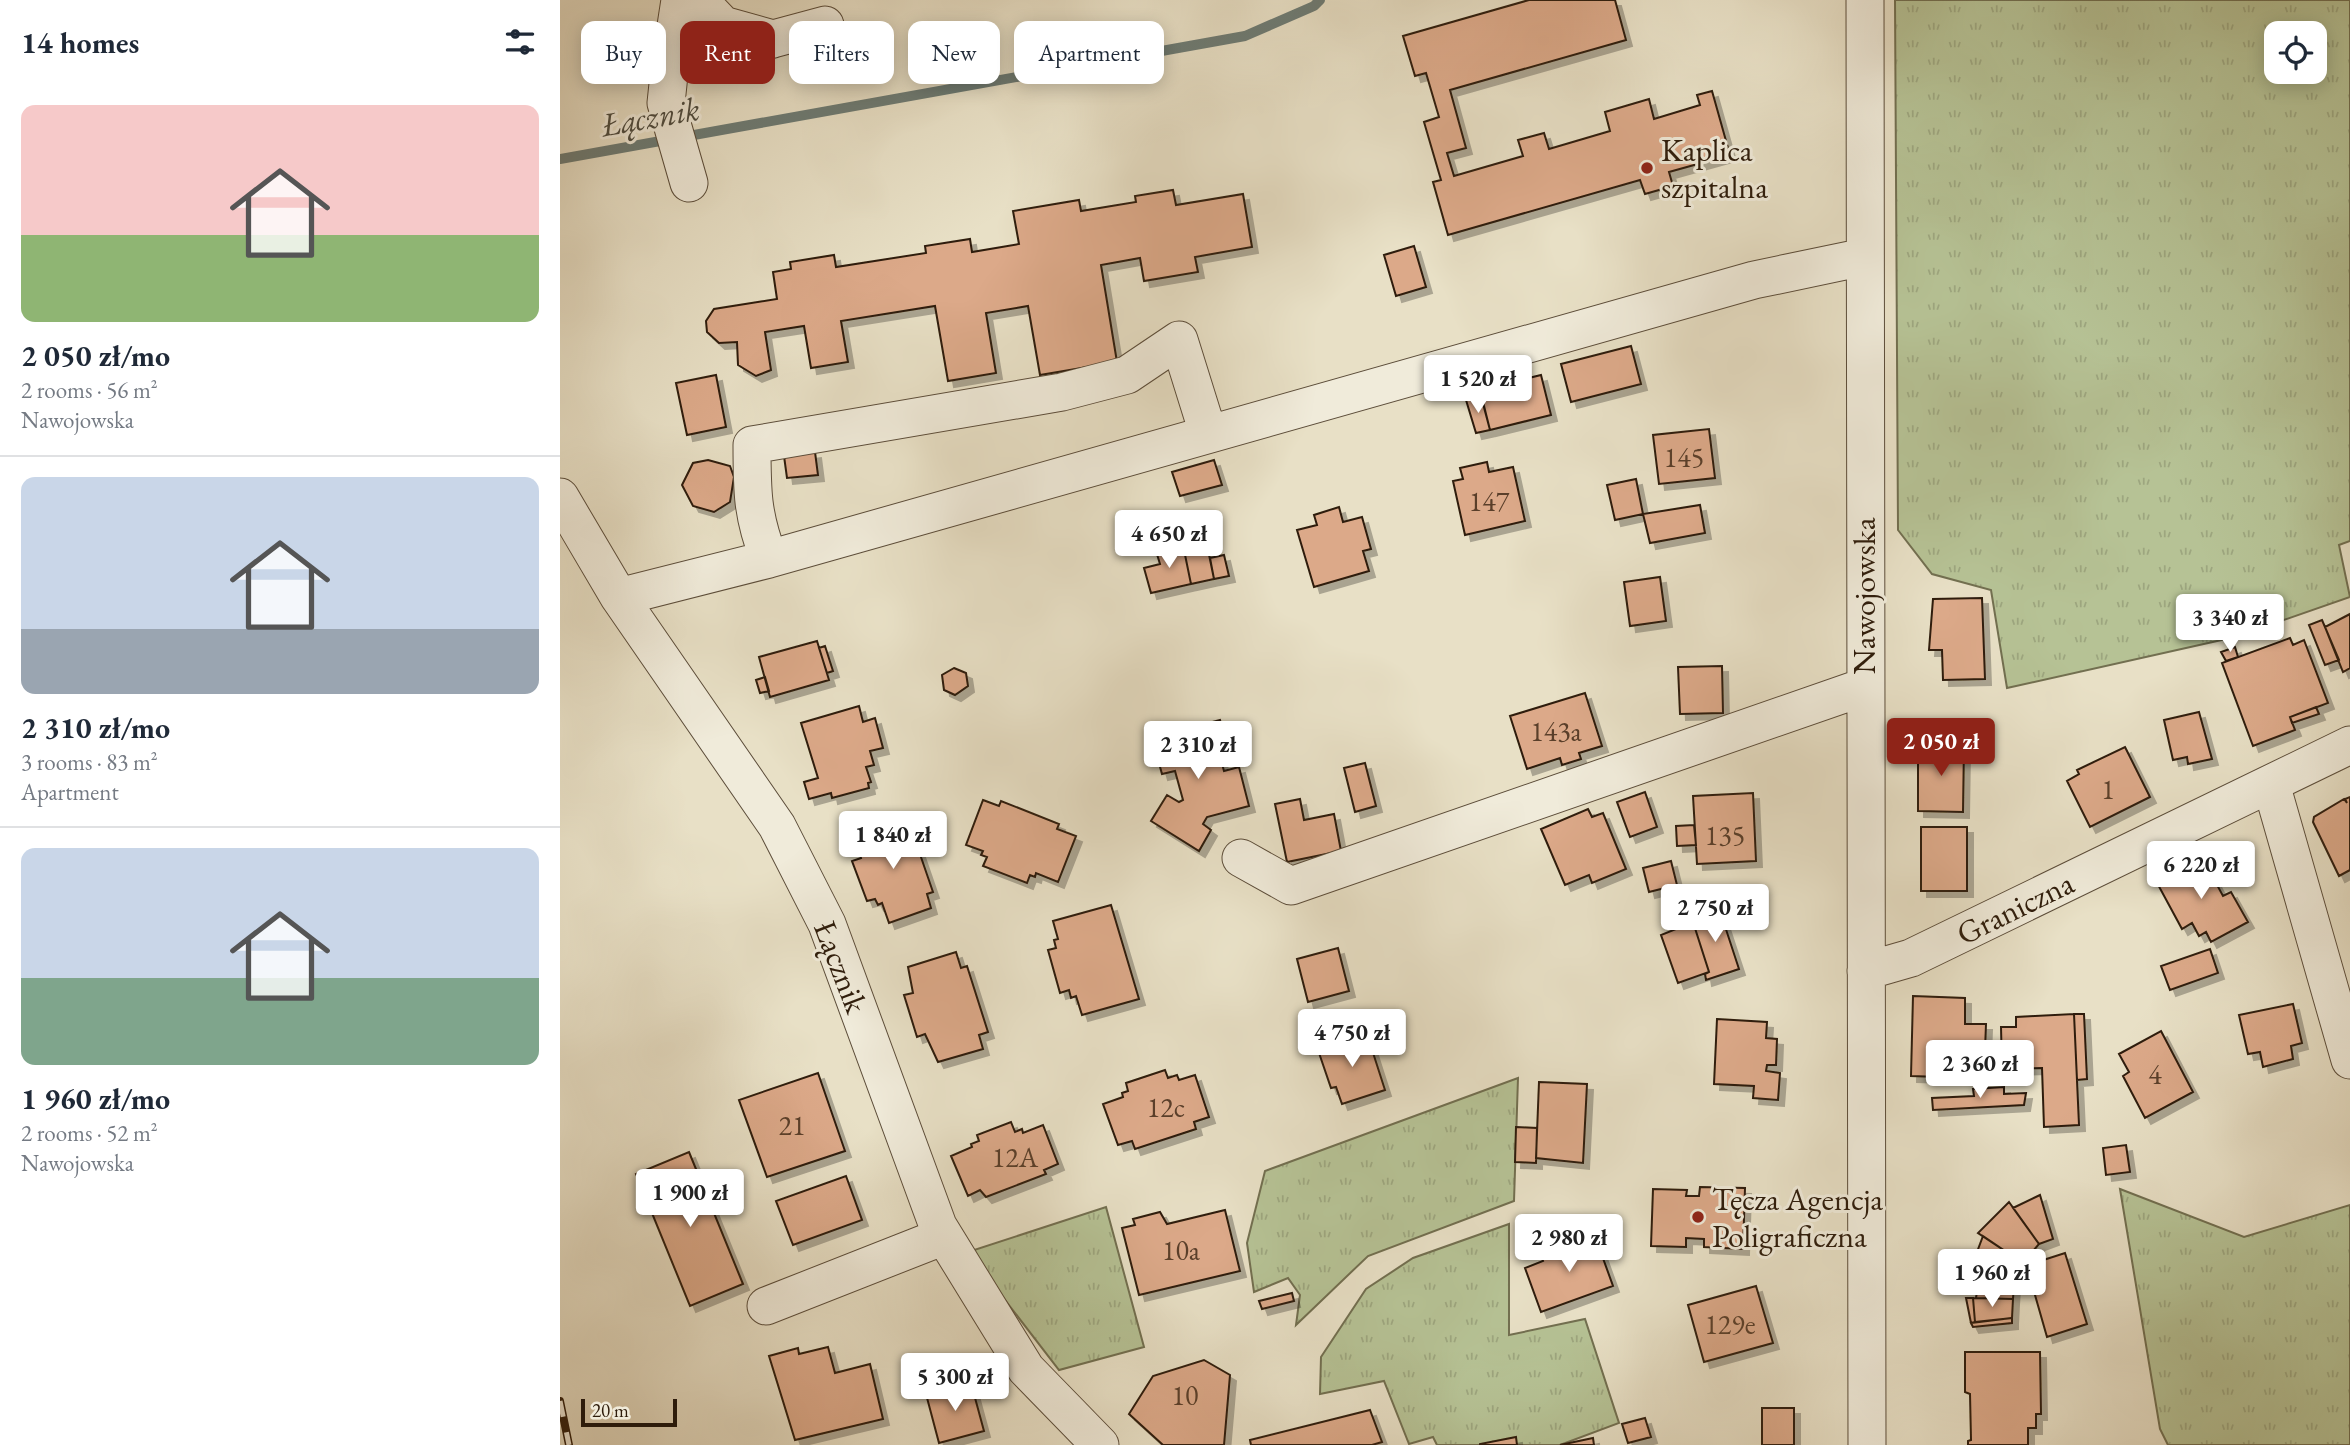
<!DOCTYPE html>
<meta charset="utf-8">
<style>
body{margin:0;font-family:"EB Garamond",serif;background:#f6f6f7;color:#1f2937;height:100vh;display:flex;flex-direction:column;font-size:26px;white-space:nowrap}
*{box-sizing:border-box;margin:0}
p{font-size:23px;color:#747a83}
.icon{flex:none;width:38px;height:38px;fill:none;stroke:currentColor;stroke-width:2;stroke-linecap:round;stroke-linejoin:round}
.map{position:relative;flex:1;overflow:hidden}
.drawer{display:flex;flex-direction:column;background:#fff;width:560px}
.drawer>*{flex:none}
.banner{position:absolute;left:21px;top:21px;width:665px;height:63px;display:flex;gap:14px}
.fabs{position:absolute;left:1704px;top:21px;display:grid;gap:14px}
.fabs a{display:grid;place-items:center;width:63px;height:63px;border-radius:14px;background:#fff;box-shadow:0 4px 18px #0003;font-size:35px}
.scale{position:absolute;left:21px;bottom:18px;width:96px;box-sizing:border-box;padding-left:7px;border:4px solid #2e1c0b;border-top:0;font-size:19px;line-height:24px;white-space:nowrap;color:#2e1c0b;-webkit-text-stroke:5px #f0ebda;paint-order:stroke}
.price{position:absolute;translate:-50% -60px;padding:0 16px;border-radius:7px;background:#fff;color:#222;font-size:23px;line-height:46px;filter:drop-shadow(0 2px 4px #0008)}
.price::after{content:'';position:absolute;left:50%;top:42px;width:21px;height:16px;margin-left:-10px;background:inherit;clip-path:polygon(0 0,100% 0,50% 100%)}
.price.current{background:#8f2418;color:#fff}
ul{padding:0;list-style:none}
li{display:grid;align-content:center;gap:14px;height:371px;padding:0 21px}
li+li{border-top:2px solid #e0e1e3}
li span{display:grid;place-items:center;height:217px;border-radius:14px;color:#555}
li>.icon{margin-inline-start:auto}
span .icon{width:126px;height:126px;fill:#fffc;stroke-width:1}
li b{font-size:30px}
h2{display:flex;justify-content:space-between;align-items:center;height:84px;padding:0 21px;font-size:30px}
.tag{padding:0 24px;border-radius:14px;background:#fff;box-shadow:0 4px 18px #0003;font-size:24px;line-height:63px}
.tag.current{background:#8f2418;color:#fff}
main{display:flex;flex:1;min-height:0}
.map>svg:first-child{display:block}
</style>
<main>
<section class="drawer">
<h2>14 homes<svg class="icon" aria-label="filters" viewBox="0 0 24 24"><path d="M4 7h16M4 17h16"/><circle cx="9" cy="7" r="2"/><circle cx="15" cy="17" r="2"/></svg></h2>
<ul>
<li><span style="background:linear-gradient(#f6c9c9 60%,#8fb573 0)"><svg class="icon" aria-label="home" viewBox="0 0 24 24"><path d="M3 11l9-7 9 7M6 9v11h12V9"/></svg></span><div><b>2 050 zł/mo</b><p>2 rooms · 56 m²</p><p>Nawojowska</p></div></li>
<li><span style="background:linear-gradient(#c9d6e8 70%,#9aa5b1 0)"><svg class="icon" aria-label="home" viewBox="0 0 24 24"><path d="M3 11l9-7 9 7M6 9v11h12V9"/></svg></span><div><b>2 310 zł/mo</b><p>3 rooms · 83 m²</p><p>Apartment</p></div></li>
<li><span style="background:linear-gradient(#c9d6e8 60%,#7fa58c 0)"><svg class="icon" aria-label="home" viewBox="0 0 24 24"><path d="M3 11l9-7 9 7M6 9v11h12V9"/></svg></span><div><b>1 960 zł/mo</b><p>2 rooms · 52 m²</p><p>Nawojowska</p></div></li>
</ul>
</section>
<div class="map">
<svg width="1790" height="1445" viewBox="0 0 1790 1445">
<defs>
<pattern id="grass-tufts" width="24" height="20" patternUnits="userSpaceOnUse" patternTransform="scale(1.75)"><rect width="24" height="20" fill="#b6c295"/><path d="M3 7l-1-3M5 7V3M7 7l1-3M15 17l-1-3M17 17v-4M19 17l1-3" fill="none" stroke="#9da67f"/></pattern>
<filter id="shadow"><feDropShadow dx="6" dy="6" stdDeviation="0" flood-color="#0004"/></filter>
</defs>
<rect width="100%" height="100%" fill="#e8e0c6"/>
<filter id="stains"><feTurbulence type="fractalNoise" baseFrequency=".00286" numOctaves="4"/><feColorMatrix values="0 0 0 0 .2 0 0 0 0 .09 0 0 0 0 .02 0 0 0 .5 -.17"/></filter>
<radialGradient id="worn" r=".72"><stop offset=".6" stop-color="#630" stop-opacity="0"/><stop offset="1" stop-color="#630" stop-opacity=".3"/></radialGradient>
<!-- grass -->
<path fill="url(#grass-tufts)" stroke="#726f50" stroke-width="2" fill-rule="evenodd" d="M1335 0H1790V541L1779 545 1790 597 1675 637 1447 688 1431 590 1372 574 1338 530ZM1717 33H1755V72H1717Z
M958 1078 954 1201 808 1256 736 1325 740 1295 728 1278 694 1292 687 1243 705 1171Z
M1560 1189 1684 1237 1790 1205V1445H1608L1600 1429Z
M546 1207 584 1347 499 1370 408 1252Z
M949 1224V1335L1025 1319 1059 1423 1000 1445H877L873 1437 849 1444 824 1381 760 1394 761 1357 806 1289 853 1258Z"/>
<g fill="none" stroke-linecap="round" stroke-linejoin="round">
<!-- stream -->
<path stroke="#6e7c75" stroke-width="10" d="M0 159 685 36 754 6 760 0"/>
</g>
<!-- building -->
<path fill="#dca989" stroke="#2e1c0b" stroke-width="2" filter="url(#shadow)" d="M969 0H1055L1066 40 890 90 906 148 887 153 894 176 963 156 958 140 984 133 989 149 1050 131 1045 112 1089 99 1094 119 1140 105 1137 95 1152 91 1170 155 1109 172 1113 186 1085 194 1080 180 888 235 873 182 881 180 864 122 879 117 866 73 855 76 843 36Z
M613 190 616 205 683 194 692 247 635 257 638 272 584 281 580 258 541 265 557 362 480 375 468 306 426 313 436 373 388 381 375 306 281 321 288 362 251 368 244 326 205 332 211 370 196 376 178 365 177 342 159 343 147 332 146 321 154 309 217 299 213 272 231 269 230 262 274 255 276 267 366 253 365 246 410 239 412 252 459 244 453 211 519 200 521 211 576 202 575 196Z
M854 246 866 287 836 296 824 255Z
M1071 346 1081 384 1011 402 1001 364Z
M156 375 166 427 127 435 116 383Z
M981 375 991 415 930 430 920 390Z
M921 396 930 430 916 433 906 400Z
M1149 429 1155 478 1099 484 1093 435Z
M255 452 258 475 227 478 224 456Z
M148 460 170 466 174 477 170 502 154 512 133 506 122 485 133 463Z
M654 460 662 485 620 496 612 472Z
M927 462 929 472 953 467 965 521 905 535 893 481 903 479 900 468Z
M1076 479 1083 514 1055 520 1047 485Z
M1140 505 1145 533 1090 543 1083 514Z
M779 507 783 522 802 517 811 549 803 551 809 571 754 587 737 530 757 525 754 515Z
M646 540 654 579 631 584 623 545Z
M623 545 631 584 591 593 584 568 600 564 596 551Z
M664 555 669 576 654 579 650 558Z
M1100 577 1106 621 1070 626 1064 582Z
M1422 598 1425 679 1383 680 1382 650H1369L1373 599Z
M1790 614V668L1783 672 1765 627Z
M1762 620 1779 660 1765 665 1749 625Z
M1730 638 1733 645 1744 640 1768 703 1730 717 1735 730 1693 746 1662 663Z
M257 641 269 680 210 697 199 657Z
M265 646 273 671 267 673 259 648Z
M1675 647 1678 657 1666 661 1661 652Z
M1162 666 1163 713 1120 714 1118 667Z
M394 668 406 673 408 686 395 695 384 690 382 675Z
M205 677 209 691 200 693 196 680Z
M1025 693 1042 746 1019 753 1021 759 1002 765 1000 758 967 769 950 716Z
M299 706 303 722 315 718 323 748 310 751 314 765 306 767 311 782 308 783 309 788 272 798 271 793 249 799 244 782 258 778 241 723Z
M1756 707 1759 714 1732 723 1730 717Z
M1639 712 1652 759 1628 764 1627 757 1613 760 1604 720Z
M660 720 671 758 661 760 664 771 679 767 689 806 647 817 643 824 651 830 639 851 591 821 607 795 619 802 623 800 615 771 602 774 592 738Z
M1358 745H1404L1403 812 1358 811Z
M1565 747 1590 797 1530 827 1507 781 1519 774 1517 770Z
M805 763 816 806 795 812 784 768Z
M1085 792 1097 827 1070 837 1057 802Z
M1193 793 1196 861 1137 864 1133 796Z
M1790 797V870L1779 876 1753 822 1754 817 1784 799 1787 803 1785 799Z
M740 799 744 820 774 814 781 851 727 862 715 804Z
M423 800 439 806 441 801 499 824 497 829 516 836 498 882 476 873 475 877 470 875 467 883 423 866 427 857 421 855 423 851 406 845Z
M1028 809 1032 817 1043 813 1066 869 1032 883 1029 875 1005 885 981 829Z
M356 813 363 832 354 837 352 831 347 833 342 819Z
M342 819 347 833 352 831 373 892 367 894 371 908 329 923 322 903 318 905 315 899 307 901 292 861 301 858 299 852 304 850 299 834Z
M1134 825 1136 845 1117 846 1116 826Z
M1361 827H1407V891H1361Z
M1642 857 1663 896 1671 892 1688 922 1651 942 1646 932 1639 936 1632 923 1622 929 1596 881Z
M1111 861 1117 885 1089 892 1083 868Z
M551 905 579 999 522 1015 516 996 511 998 509 990 500 993 488 950 496 948 494 940 498 939 493 921Z
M1159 908 1179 969 1146 980 1145 974 1149 972 1133 922 1129 924 1128 920Z
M1133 922 1149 972 1118 983 1101 935Z
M778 948 789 991 748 1002 737 959Z
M1650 949 1658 973 1610 990 1601 966Z
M396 952 401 968 407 966 428 1032 419 1035 423 1049 378 1062 365 1034 357 1037 344 995 353 993 348 967Z
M1353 996 1405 998V1024H1426L1425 1050H1410L1409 1078 1351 1076Z
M1733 1004 1742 1043 1731 1046 1733 1059 1703 1067 1700 1052 1688 1054 1679 1015Z
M1514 1014 1519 1125 1484 1127 1482 1068 1442 1069 1441 1027H1456V1017Z
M1514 1014H1524L1527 1079 1517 1080Z
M1157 1019 1207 1022 1206 1038 1217 1039 1216 1065H1207L1206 1071 1220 1073 1218 1100 1193 1098 1194 1086 1154 1084Z
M1601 1031 1633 1092 1585 1118 1563 1076 1569 1072 1559 1054Z
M807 1034 825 1090 782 1104 776 1087 771 1088 758 1050Z
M605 1070 608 1078 617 1075 619 1080 635 1075 649 1117 634 1122 636 1129 575 1149 572 1141 558 1145 543 1104 563 1097 562 1093 568 1091 566 1083Z
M258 1073 285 1151 207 1177 179 1100Z
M979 1082 1027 1084 1023 1163 976 1158Z
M1444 1087V1094L1466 1093 1464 1105 1373 1110 1372 1098 1414 1096 1413 1089Z
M451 1122 455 1132 462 1129 463 1133 483 1125 498 1164 484 1170 486 1174 426 1197 420 1190 408 1196 391 1156 412 1147 411 1144 419 1141 417 1135Z
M956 1127 977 1128 976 1163 955 1162Z
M1566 1145 1570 1172 1546 1175 1543 1148Z
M129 1152 183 1284 130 1306 76 1174Z
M286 1176 302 1220 233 1245 216 1201Z
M1140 1187 1185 1188 1183 1249 1144 1247V1239L1126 1238V1247L1091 1246 1093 1189 1127 1190 1126 1196H1139Z
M1480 1195 1493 1239 1479 1244 1453 1208Z
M1449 1202 1479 1244 1463 1263 1418 1233Z
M665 1210 680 1271 579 1295 562 1228 575 1225 573 1219 600 1212 607 1224Z
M1035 1236 1053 1286 981 1312 965 1268 983 1261 981 1255Z
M1423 1236 1463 1263 1454 1284 1408 1276Z
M1505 1253 1527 1324 1487 1337 1473 1288 1478 1287 1471 1264Z
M1419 1278 1454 1284 1453 1299 1416 1298Z
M1196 1286 1213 1343 1144 1362 1128 1305Z
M732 1293 734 1301 702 1309 699 1301Z
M1406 1298H1413L1415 1322 1411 1323Z
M1413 1298 1453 1299 1452 1318 1415 1322Z
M1452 1318V1323L1413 1327 1411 1323Z
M268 1347 275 1373 310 1364 323 1419 235 1440 209 1356 238 1348 239 1354Z
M1405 1352H1480L1481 1414H1476V1428H1468V1445H1408V1441L1411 1440 1410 1394 1405 1392Z
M644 1360 670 1375 664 1445H603L569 1414 593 1376Z
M411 1383 424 1431 379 1443 366 1394Z
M1202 1408H1234V1445H1202Z
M810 1410 822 1442 812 1445H691L690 1440Z
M1085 1418 1091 1437 1068 1443 1062 1424Z
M956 1437 957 1445H920V1444Z
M1033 1438 1034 1445H1000Z"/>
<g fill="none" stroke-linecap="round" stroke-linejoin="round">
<!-- minor casing -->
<g stroke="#5c4d3a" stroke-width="39">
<path id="minor" d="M139 0 163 25 213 39 265 25
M1305 0 1307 1445
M110 65 120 0
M129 183 106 103 110 65 213 39
M0 497 59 597 217 826 267 924 378 1226 466 1369 540 1445
M209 559C192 515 192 491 192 445L502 392 567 375 619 340 648 433
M59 597 209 559 1194 280 1304 257
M1711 784 1790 1060
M681 858 731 886 1304 687
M1306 971 1351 958 1790 745
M206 1306 384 1236"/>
</g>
<!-- minor -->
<use href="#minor" stroke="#f0ebda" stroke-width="37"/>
<!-- rail casing -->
<g stroke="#2e1c0b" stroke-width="8">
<path id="rail" d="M0 1401 9 1445"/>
</g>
<!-- rail -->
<use href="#rail" stroke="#f0ebda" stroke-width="5" stroke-dasharray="16" stroke-linecap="butt"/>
</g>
<!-- markers -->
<g fill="#8f2418" stroke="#f0ebda" stroke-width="2.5">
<circle cx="1087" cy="168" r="7"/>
<circle cx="1138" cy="1217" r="7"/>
</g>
<g text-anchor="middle" stroke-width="6" stroke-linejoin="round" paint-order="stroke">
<!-- number labels -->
<g font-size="28" fill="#5a3f2a">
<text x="1124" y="467">145</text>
<text x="929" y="511">147</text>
<text x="996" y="741">143a</text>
<text x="1548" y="799">1</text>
<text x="1165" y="845">135</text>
<text x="1595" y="1084">4</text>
<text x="606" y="1117">12c</text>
<text x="232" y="1135">21</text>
<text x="455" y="1167">12A</text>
<text x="621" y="1260">10a</text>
<text x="1170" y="1334">129e</text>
<text x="625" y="1405">10</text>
</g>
<!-- poi labels -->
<g font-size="32" fill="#2e1c0b" stroke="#f0ebda" text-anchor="start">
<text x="1101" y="161">Kaplica<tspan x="1101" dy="37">szpitalna</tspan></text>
<text x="1152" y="1210">Tęcza Agencja<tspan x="1152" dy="37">Poligraficzna</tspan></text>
</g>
<!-- street labels -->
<g font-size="32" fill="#2e1c0b" stroke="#f0ebda">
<text transform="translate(1304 596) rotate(-90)" y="11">Nawojowska</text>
<text transform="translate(1455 908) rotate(-26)" y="11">Graniczna</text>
<text transform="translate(281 967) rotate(69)" y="11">Łącznik</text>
</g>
<!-- water labels -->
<g font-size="33" font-style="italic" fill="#4e4c40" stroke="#f0ebda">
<text transform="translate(90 116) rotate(-10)" y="12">Łącznik</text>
</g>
</g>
<rect width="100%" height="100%" filter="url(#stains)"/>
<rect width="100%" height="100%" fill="url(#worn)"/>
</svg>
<div class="fabs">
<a><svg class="icon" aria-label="locate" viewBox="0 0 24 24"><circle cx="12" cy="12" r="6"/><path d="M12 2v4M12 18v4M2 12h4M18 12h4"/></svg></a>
</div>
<div class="scale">20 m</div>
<b class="price" style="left:918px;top:415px">1 520 zł</b>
<b class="price" style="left:609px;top:570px">4 650 zł</b>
<b class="price" style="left:1670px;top:654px">3 340 zł</b>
<b class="price current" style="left:1381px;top:778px">2 050 zł</b>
<b class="price" style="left:638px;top:781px">2 310 zł</b>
<b class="price" style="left:333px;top:871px">1 840 zł</b>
<b class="price" style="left:1641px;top:901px">6 220 zł</b>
<b class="price" style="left:1155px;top:944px">2 750 zł</b>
<b class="price" style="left:792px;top:1069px">4 750 zł</b>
<b class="price" style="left:1420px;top:1100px">2 360 zł</b>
<b class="price" style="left:130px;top:1229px">1 900 zł</b>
<b class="price" style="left:1009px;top:1274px">2 980 zł</b>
<b class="price" style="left:1432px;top:1309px">1 960 zł</b>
<b class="price" style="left:395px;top:1413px">5 300 zł</b>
<div class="banner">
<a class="tag">Buy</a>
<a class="tag current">Rent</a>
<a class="tag">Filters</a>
<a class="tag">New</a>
<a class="tag">Apartment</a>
</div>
</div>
</main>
